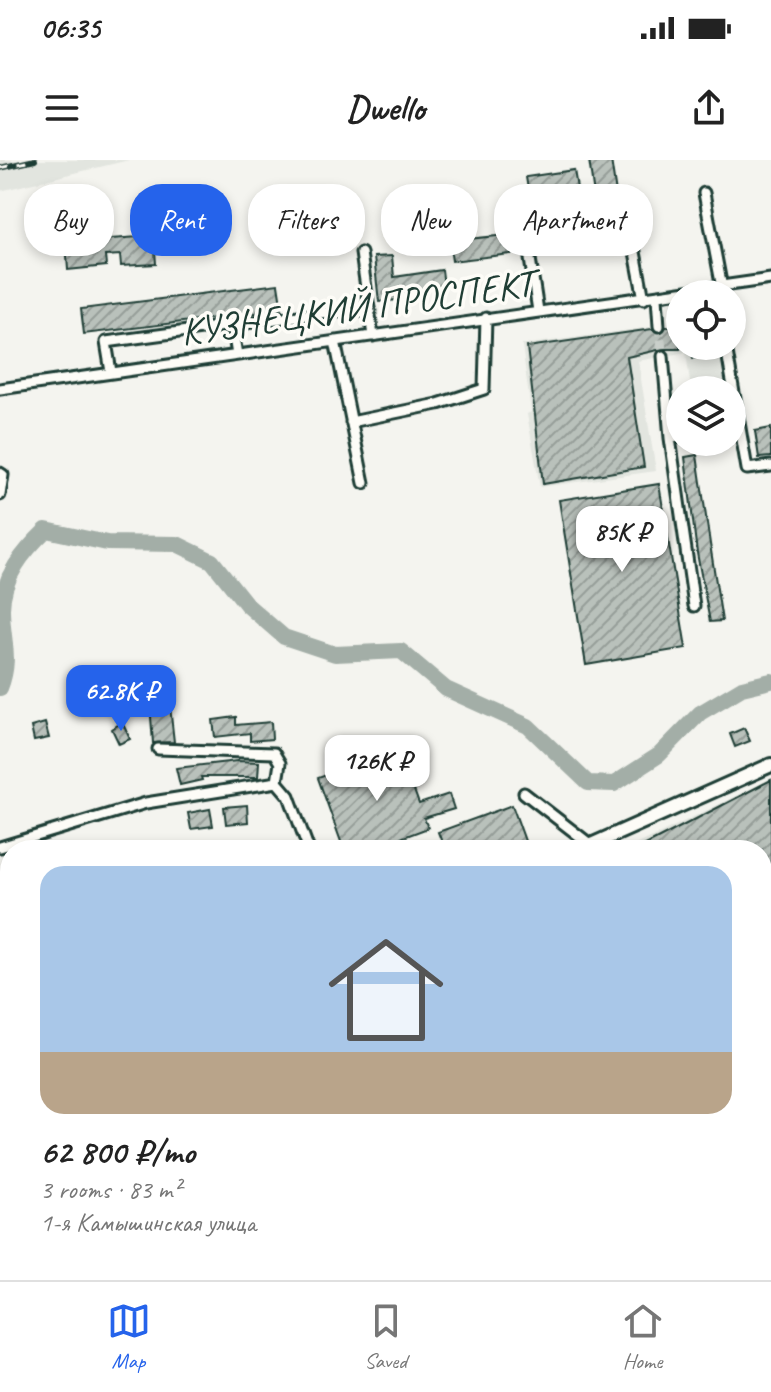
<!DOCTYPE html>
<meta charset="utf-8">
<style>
body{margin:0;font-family:Caveat,sans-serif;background:#f2f2f2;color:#222;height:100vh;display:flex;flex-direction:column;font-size:30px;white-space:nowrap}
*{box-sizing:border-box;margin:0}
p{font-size:26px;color:#767676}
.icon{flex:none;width:44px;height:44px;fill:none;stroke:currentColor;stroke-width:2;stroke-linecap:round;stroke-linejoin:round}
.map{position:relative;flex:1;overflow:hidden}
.sheet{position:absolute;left:0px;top:680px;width:772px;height:440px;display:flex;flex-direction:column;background:#fff;border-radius:32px 32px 0 0;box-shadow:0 4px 12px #0003}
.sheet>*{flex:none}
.top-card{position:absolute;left:24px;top:24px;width:724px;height:72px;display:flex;gap:16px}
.fabs{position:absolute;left:666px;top:120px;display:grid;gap:16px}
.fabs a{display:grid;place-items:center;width:80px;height:80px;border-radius:50%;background:#fff;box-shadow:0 4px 12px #0003;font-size:40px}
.price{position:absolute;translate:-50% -68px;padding:0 18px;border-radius:16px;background:#fff;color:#222;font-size:26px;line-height:52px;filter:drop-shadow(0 2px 4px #0008)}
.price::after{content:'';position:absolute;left:50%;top:48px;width:24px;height:18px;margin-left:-12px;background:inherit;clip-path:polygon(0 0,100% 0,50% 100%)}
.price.selected{background:#2563eb;color:#fff}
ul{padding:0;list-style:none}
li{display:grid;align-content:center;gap:16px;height:424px;padding:0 40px}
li+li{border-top:2px solid #e0e0e0}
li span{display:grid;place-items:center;height:248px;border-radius:24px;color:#555}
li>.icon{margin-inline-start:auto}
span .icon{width:144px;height:144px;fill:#fffc;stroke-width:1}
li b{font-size:34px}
.chip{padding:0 28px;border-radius:32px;background:#fff;box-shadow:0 4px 12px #0003;font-size:28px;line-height:72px}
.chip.selected{background:#2563eb;color:#fff}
.status{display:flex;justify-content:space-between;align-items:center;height:56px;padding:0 40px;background:#fff;direction:ltr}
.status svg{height:22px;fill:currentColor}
header{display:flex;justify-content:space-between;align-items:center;height:104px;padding:0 40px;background:#fff;font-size:36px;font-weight:700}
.menu{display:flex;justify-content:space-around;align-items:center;height:112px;border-top:2px solid #e0e0e0;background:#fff;font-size:22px;color:#767676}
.menu a{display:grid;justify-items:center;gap:4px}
.menu .selected{color:#2563eb}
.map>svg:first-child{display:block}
</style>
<div class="status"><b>06:35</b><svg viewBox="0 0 49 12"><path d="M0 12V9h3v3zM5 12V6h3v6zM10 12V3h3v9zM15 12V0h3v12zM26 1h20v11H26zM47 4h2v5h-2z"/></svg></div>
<header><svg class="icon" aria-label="menu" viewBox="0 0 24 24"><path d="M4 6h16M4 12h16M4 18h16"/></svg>Dwello<svg class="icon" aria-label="share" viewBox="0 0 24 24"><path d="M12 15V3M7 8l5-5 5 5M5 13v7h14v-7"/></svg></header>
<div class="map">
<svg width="771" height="1120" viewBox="0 0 771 1120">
<defs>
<pattern id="building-hatch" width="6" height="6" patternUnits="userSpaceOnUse" patternTransform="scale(2)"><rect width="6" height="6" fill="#b9c1bb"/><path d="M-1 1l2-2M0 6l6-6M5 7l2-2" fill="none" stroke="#969e99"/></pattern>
</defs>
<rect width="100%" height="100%" fill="#f4f4ef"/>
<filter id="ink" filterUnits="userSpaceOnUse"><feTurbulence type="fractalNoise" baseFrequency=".0125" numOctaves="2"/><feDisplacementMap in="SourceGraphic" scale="16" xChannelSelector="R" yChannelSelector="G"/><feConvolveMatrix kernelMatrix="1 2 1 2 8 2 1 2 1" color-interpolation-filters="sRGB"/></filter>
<g filter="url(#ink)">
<!-- built -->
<path fill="#e2e5df" d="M0 0H129L0 31Z
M680 163V186H720L727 230H691L686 192 638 201 656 311 540 327 527 254 531 252 522 185Z
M771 619V862L762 863V690H625Z
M489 1110H570L571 1113 489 1120Z"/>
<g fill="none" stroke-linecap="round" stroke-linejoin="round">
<!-- river -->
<path stroke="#a3aea7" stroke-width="16" d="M0 528C12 498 2 480 2 449 2 417 24 391 46 370L107 383 177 384 212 401 247 445 284 477 335 494 401 491 446 529 528 566 588 623 614 624 659 595 700 553 742 528 771 521"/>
</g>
<!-- building -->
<path fill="url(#building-hatch)" stroke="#1f3d34" stroke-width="2" d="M589 0H611L619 54 597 57Z
M574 10 583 65 589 64 591 79 535 88 527 85 519 93 452 101 449 81 535 72 526 17Z
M474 41 478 63 450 68 446 45Z
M154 76 156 104 121 106 120 95 105 96 106 106 68 110 66 82Z
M392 96 394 117 442 110 444 126 396 133 397 140 379 142 374 97Z
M278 124 282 150 84 174 81 149Z
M680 165V189H662L627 197 644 307 543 324 527 187 652 169 660 173 666 167Z
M690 186H710L712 196 693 198Z
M771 268V297L759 298 755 271Z
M697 295 710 384 722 461 710 462 697 393 685 297Z
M659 324 686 488 586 505 559 340Z
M168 528 174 582 153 583 149 531Z
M236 557V565L271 562 272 579 250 581V573L215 577 213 560Z
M122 562 130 579 119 584 112 569Z
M45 563 49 578 34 581 31 567Z
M744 568 750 581 735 587 730 574Z
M399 589 419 644 449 634 454 649 424 658 428 668 369 690H344L318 618Z
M237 601 259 602 258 617H201L202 620 180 625 176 608Z
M771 620V746L762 751V690H636Z
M247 645 248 662 226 664 224 647Z
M512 645 525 681 500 690H445L438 672Z
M210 649 213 666 191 669 188 653Z
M771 1007V1061L762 1063V1009Z
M92 1110H119L120 1120H93Z
M137 1110H165L166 1120H138Z"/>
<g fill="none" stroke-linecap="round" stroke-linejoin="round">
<!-- minor-tunnel -->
<path stroke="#c9cfca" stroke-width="9" stroke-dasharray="9 4.5" stroke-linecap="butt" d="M659 166 663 196"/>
<!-- minor casing -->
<g stroke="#1f3d34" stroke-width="15">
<path id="minor" d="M704 33 722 128
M631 71 644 139
M529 92 538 151
M361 93 373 176
M657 137 659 166
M232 165 237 195
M335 181 364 323
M726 186 747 309 771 306
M663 196 670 278
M111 212 106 182 328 152 370 151
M0 229 771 119
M351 262 438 244 484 229 486 158
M680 277 670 278 694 446
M0 313 3 315 0 335
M158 589 274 593 280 603 277 622
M524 633 591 685
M0 687 146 643 277 622 289 636 309 690
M428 689V690
M762 925 771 924
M762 1108 771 1106
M196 1110 198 1120
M754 1110 755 1120
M700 1118 748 1110"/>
</g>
<!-- major casing -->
<g stroke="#1f3d34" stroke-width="18">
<path id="major" d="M580 690 771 605
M0 905 10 903"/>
</g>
<!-- minor -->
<use href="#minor" stroke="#fdfcf7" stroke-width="9"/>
<!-- major -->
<use href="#major" stroke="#fdfcf7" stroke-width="12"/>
<!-- rail casing -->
<g stroke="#1f3d34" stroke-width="6">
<path id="rail" d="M0 8 35 0"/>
</g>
<!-- rail -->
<use href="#rail" stroke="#fdfcf7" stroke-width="3" stroke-dasharray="9" stroke-linecap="butt"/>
</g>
</g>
<g text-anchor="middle" stroke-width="7" stroke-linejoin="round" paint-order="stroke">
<!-- street labels -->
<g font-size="38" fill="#1f3d34" stroke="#fdfcf7">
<text transform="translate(357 147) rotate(-8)" y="13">КУЗНЕЦКИЙ ПРОСПЕКТ</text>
</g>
</g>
</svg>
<div class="fabs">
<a><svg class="icon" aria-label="locate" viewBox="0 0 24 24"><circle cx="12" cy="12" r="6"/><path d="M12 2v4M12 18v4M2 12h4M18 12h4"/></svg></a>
<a><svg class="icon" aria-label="layers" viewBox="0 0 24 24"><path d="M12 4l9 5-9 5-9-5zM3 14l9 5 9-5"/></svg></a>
</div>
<b class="price" style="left:622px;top:414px">85K ₽</b>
<b class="price selected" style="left:121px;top:573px">62.8K ₽</b>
<b class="price" style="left:377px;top:643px">126K ₽</b>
<div class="top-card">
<a class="chip">Buy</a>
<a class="chip selected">Rent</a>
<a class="chip">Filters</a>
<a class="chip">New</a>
<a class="chip">Apartment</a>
</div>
<section class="sheet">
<ul>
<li><span style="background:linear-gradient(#a9c7e8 75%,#b9a48a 0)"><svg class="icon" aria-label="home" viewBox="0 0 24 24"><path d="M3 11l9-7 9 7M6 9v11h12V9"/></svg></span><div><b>62 800 ₽/mo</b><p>3 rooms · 83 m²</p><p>1-я Камышинская улица</p></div></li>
</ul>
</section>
</div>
<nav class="menu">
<a class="selected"><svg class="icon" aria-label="map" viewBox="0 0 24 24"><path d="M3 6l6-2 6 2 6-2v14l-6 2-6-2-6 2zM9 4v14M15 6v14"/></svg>Map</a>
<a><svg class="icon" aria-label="saved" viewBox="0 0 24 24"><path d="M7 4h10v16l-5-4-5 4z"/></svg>Saved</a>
<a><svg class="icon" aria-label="home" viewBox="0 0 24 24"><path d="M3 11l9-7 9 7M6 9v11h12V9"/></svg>Home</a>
</nav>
